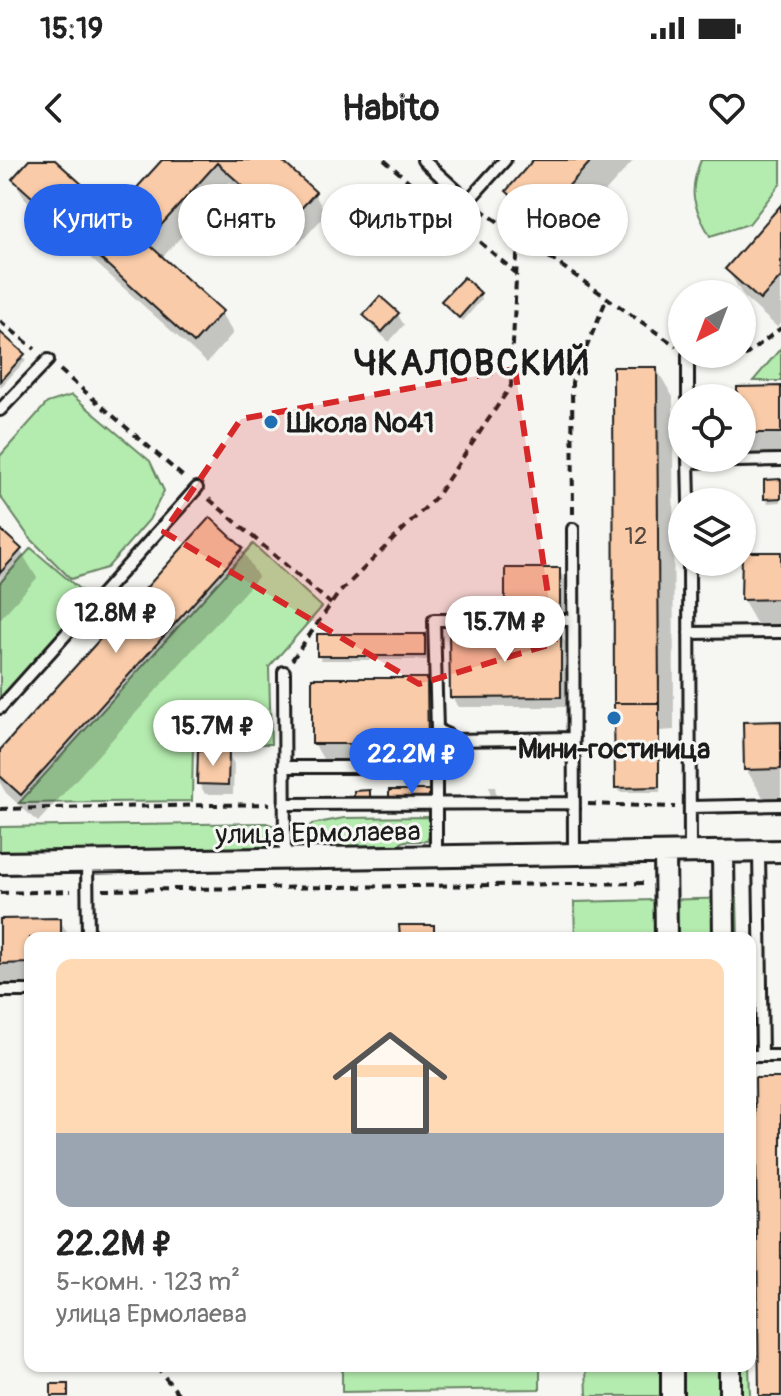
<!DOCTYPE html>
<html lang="ru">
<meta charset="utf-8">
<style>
body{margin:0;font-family:Pangolin,sans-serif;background:#f2f2f2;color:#222;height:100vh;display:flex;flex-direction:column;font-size:30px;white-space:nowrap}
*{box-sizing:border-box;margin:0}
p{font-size:26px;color:#767676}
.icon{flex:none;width:44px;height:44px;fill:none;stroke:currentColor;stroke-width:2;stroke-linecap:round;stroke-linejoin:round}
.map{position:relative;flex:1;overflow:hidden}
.details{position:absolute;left:24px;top:772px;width:732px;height:440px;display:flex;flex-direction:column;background:#fff;border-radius:16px;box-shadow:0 2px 6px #0004}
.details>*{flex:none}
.guide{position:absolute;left:24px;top:24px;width:734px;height:72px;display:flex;gap:16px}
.needle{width:52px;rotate:222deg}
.tools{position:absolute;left:668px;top:120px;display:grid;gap:16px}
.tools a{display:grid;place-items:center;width:88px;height:88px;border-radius:50%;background:#fff;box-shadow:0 2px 6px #0004;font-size:40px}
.price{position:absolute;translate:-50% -68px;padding:0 18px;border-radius:28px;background:#fff;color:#222;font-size:26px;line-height:52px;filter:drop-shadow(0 2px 4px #0008)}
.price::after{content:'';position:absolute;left:50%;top:48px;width:24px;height:18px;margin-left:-12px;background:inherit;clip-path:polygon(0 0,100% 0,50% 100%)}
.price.active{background:#2563eb;color:#fff}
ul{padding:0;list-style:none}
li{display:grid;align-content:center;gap:16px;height:424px;padding:0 32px}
li span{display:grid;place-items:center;height:248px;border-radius:16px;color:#555}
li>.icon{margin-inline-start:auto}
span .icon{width:144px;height:144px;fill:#fffc;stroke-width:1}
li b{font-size:34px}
.pill{padding:0 28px;border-radius:36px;background:#fff;box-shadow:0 2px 6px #0004;font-size:28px;line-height:72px}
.pill.active{background:#2563eb;color:#fff}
.status{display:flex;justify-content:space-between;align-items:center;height:56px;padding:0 40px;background:#fff;direction:ltr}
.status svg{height:22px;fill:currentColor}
header{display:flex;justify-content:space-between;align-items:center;height:104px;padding:0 32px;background:#fff;font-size:36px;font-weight:700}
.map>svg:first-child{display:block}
</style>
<div class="status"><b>15:19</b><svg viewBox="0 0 49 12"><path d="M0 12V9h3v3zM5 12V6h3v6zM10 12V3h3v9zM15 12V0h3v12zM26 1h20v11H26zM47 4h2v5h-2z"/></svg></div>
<header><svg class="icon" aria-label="back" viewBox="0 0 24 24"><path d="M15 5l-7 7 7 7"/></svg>Habito<svg class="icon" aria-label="heart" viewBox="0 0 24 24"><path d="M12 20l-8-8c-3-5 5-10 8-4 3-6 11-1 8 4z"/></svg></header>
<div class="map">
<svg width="781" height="1236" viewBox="0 0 781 1236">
<rect width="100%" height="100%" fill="#f6f6f2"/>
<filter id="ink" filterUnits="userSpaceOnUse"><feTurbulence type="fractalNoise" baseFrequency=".0125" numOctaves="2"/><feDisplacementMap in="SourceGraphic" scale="16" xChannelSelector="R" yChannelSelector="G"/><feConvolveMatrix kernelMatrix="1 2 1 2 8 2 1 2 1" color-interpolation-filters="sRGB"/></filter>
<g filter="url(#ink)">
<!-- green -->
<path fill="#b4ebae" stroke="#688465" stroke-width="2" d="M701 0H781V23L749 64 710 76C694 46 687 34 701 0Z
M781 188V221H753Z
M72 235 150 301 164 331 149 360 107 408 71 419 29 377 0 336V296L47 243Z
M253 384 322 447 269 507 271 584 193 583 192 641 19 643Z
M31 388 91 439 0 541V423Z
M429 657 431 671 427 681H405L386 691 303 688 299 676 312 664 344 658Z
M266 663 280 668V686L272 693 0 695V667Z
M737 738 738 778H575L574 742Z
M342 1206H540V1229L342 1232Z
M586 1206H749L750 1236H587Z"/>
<!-- shadow -->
<path fill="#0003" d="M32 0H52L114 56 165 0H278L314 33 326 54 299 84 230 22 161 99 221 153 233 173 207 203 26 40 14 20Z
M536 0H634L555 87 524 59 508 31Z
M781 48V163L777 167 744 137 727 109Z
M480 134 482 139 463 161 444 142Z
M381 139 398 155 404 165 389 182 372 166 366 156Z
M0 174 26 200 0 228Z
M656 208 673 237 674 570 660 571V632H619L617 627Z
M781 228V301H756L742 277V238H739Z
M781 321V342L768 343 766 338Z
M0 372 20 390 37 418 0 459Z
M242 389 258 417 38 662 6 633 0 623V593Z
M781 394V468H759L743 440Z
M559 410 568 425V469H558L565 482 566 547H458L452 537 518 472 507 453Z
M424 476 427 480V500H321L319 496Z
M426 520 435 536 436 577H445L447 594H439L436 588V599H323L314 583Z
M781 563V637H763L746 609Z
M228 593 234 604 233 634H205L199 623Z
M489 627H495L497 638H491Z
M60 760 70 778H30V831L0 832V761Z"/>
<!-- building -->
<path fill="#f9cba8" stroke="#1c1c1c" stroke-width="2" d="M29 0H55L114 53 162 0H281L316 32 286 65 217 3 146 82 223 151 194 183 12 19Z
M533 0H592L538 60 506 31Z
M781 45V117L760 140 725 109Z
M464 117 481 133 459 158 441 141Z
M380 136 399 153 382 172 363 155Z
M0 172 25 194 0 221Z
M613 207H657L659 543H614Z
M781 226V273H742V238H737V227Z
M781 319V338L764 339V320Z
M210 357 243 388 21 635 0 616V590Z
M0 369 22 389 0 413Z
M742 392H781V439L741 440Z
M505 408H560V453L505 454Z
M449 470H561V537L450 538Z
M317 474H425V496H317Z
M312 518H427L428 584H312Z
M614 543H659V627L615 628Z
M781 561V609L744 610 743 562Z
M435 575H446V589L435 590Z
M198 590 229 591 228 625 197 624Z
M370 630V642H354V631Z
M389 630H435V643L389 642Z
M61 758V778H30V803L0 804V759Z
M399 765H434V778H400Z
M755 918H781V1236H759Z
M51 1224H68V1236H51Z"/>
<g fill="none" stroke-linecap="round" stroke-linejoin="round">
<!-- lane casing -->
<g stroke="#1c1c1c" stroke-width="16">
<path id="lane" d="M423 0 468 41 505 0
M688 195V238
M0 250 48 200
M688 298 689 342
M688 302 781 300
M573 369 574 695
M689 402 690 693
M573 460H434L437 570 448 575 451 580 574 578
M689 473 781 472
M284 512 285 701
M0 548 197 328
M284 607H436
M284 644 574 643
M690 647 781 645
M759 692 762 896
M436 698V595L449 594 451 580
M87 703 88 778
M0 831H30
M750 896H781"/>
</g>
<!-- street casing -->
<g stroke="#1c1c1c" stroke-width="26">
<path id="street" d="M723 692 724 778
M665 693 666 778
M0 703 781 691
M672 1206V1236
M730 1206V1236"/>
</g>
<!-- path -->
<path stroke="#1c1c1c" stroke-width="4" stroke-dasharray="8 6" stroke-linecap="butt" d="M384 0 516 113
M480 49 676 186
M0 161 35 189
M701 195H746L781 168
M60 210 187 320
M209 339 331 444
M573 354 572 222 607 138
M292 500 338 434 436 337 511 226 518 76
M588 644 675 647
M0 649 270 644
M103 730 647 723
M0 733 71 731
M156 1206 180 1236"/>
<!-- lane -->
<use href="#lane" stroke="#f6f6f2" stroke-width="10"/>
<!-- street -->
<use href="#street" stroke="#f6f6f2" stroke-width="20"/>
</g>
</g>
<!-- marked area -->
<path fill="#d62828" fill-opacity="0.2" stroke="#d62828" stroke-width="6" stroke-dasharray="16 10" stroke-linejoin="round" d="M515 209 555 483 419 524 164 372 241 259Z"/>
<!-- markers -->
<g fill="#1f6fb2" stroke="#f6f6f2" stroke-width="3">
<circle cx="271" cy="262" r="8"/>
<circle cx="614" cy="558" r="8"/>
</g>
<g text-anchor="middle" stroke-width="6" stroke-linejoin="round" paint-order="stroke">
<!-- number labels -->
<g font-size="24" fill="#53483f">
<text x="636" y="384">12</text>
</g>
<!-- poi labels -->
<g font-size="28" font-weight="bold" fill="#1c1c1c" stroke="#f6f6f2" text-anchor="start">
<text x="287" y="272">Школа №41</text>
<text x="614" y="598" text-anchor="middle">Мини-гостиница</text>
</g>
<!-- street labels -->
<g font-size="28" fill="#1c1c1c" stroke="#f6f6f2">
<text transform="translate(318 672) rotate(-1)" y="10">улица Ермолаева</text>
</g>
<!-- district labels -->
<g font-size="36" font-weight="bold" letter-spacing="2" fill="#1c1c1c" stroke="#f6f6f2">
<text x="472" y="215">ЧКАЛОВСКИЙ</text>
</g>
</g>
</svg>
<div class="tools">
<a><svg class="needle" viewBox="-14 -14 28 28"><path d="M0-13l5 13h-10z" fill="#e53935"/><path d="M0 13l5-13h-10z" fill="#767676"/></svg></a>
<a><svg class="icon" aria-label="locate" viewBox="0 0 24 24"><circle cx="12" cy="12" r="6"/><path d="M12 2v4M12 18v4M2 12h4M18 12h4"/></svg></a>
<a><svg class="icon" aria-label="layers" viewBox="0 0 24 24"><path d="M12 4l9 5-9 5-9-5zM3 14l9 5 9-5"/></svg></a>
</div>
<b class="price" style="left:116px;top:495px">12.8M ₽</b>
<b class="price" style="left:505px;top:504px">15.7M ₽</b>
<b class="price" style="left:213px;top:608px">15.7M ₽</b>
<b class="price active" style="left:412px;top:636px">22.2M ₽</b>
<div class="guide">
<a class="pill active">Купить</a>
<a class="pill">Снять</a>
<a class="pill">Фильтры</a>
<a class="pill">Новое</a>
</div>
<section class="details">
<ul>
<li><span style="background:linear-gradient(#ffd9b3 70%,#9aa5b1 0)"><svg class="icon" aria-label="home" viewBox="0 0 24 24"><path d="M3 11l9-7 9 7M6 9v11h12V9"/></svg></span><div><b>22.2M ₽</b><p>5-комн. · 123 m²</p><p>улица Ермолаева</p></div></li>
</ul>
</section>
</div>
